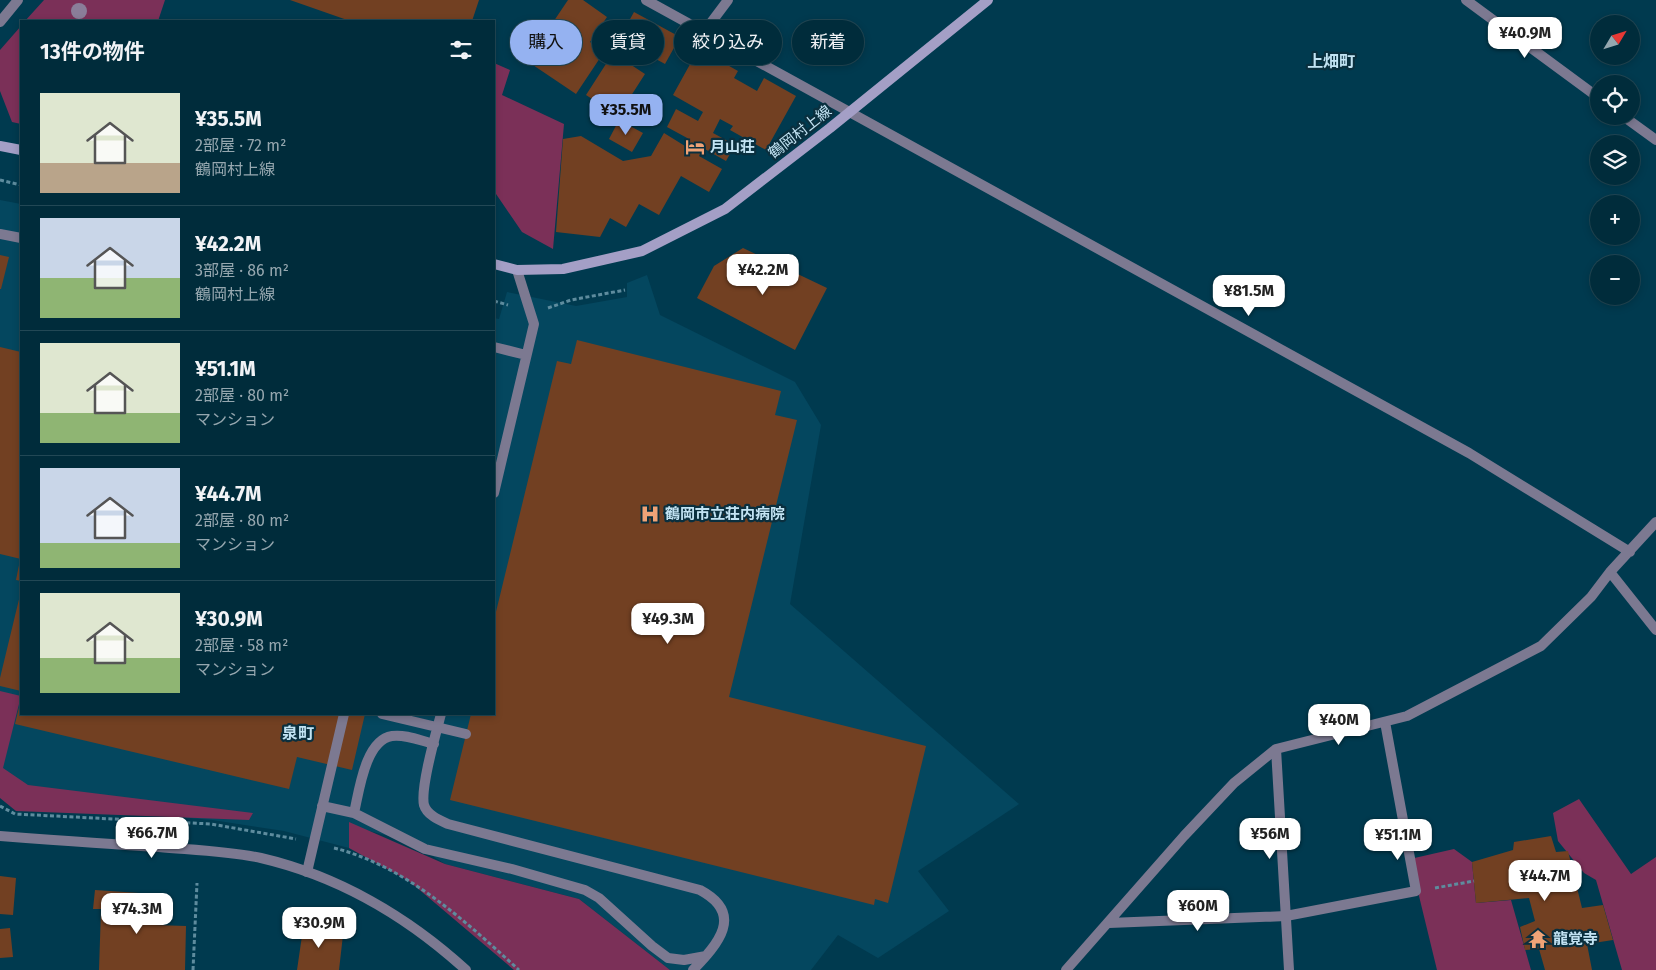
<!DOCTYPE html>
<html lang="ja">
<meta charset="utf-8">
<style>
body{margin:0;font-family:"Fira Sans","Noto Sans JP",sans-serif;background:#0a3442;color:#f1f3f6;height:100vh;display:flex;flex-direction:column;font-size:19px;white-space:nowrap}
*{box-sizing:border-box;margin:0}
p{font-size:16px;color:#95a7af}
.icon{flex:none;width:28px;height:28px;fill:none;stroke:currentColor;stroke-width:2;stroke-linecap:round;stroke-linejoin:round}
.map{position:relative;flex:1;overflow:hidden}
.sheet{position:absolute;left:20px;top:20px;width:475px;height:695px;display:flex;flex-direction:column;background:#002c3b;border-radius:0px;box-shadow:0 2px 8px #0003,0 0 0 1px #224855}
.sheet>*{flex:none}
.guide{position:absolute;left:510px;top:20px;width:475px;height:45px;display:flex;gap:10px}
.needle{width:32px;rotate:52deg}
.buttons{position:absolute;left:1590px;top:15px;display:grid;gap:10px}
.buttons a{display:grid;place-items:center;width:50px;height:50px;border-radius:50%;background:#002c3b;box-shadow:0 2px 8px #0003,0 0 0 1px #224855;font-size:25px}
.price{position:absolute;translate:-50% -42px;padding:0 11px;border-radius:10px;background:#fff;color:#222;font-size:16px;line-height:32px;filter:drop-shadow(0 1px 2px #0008)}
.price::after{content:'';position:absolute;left:50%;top:30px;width:15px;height:11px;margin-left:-8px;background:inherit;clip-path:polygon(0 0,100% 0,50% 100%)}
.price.active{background:#95b2f1;color:#111}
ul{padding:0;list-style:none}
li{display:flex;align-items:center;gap:15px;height:125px;padding:0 20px}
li+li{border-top:1px solid #224855}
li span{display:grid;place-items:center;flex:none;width:140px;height:100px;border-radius:0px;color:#555}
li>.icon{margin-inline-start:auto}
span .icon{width:60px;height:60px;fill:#fffc;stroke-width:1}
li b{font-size:21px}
h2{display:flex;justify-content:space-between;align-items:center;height:60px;padding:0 20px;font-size:21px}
.tag{padding:0 18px;border-radius:22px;background:#002c3b;box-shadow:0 2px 8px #0003,0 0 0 1px #224855;font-size:18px;line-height:45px}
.tag.active{background:#95b2f1;color:#111}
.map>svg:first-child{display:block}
</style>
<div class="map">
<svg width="1656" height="970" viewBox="0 0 1656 970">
<rect width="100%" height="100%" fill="#003a4f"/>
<!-- built -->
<path fill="#04475f" d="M0 200 21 204V714H494V318L499 319 507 292 576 306 627 297V283L647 275 660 315 795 382 821 425 790 604 1019 804 918 871 949 911 878 958 838 935 811 970H670L579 899 445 864 409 841 365 830 349 848 284 831 212 820 18 803 0 788Z"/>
<!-- green -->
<path fill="#7b3058" d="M44 0H165L158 21H25Z
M21 26V124L12 122 0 91V50Z
M494 63 510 70 502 95 564 124 553 249 522 232 494 191Z
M0 691 21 696 3 768 28 785 253 813 249 820 16 811 0 798Z
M1579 799 1631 874 1656 857V970H1622L1596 880 1584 873 1558 841 1553 813Z
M349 822 445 864 579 899 670 970H514L409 881 349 848Z
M1454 849 1472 862 1476 903 1511 900 1531 970H1437L1410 859Z"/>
<!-- building -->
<path fill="#724022" d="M290 0H479L472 21H350Z
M568 0H583L607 17 590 42 604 52 576 94 527 61Z
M634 12 680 37 665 64 619 39Z
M613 53 645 74 618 116 586 95Z
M694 57 710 66 715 58 738 71 734 78 757 91 764 78 796 96 766 150 730 130 733 126 720 119 713 133 735 145 726 161 703 148 699 156 722 169 709 192 681 176 659 215 639 204 626 227 610 218 600 237 556 232 563 139 581 136 623 161 651 156 664 133 685 146 689 139 667 127 676 109 698 121 703 112 673 95Z
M619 120 643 133 632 152 609 139Z
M743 248 827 288 795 350 697 298 714 266Z
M0 255 9 257 1 289H0Z
M577 340 781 391 775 415 797 420 729 697 926 746 888 903 875 899 874 905 450 800 471 714H494V620L557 361 571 364Z
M0 347 21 352V559L0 554Z
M20 560 21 561V581L16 580Z
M21 591V691L0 686V678Z
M20 703 21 714H365L352 770 297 757 289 789 15 724Z
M1551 836 1556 852 1568 851 1582 908 1603 905 1613 940 1587 944 1592 970H1545L1539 949 1525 950 1520 927 1535 921 1529 898 1476 903 1472 862 1513 850 1514 842Z
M0 876 16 878 13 915 0 914Z
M95 890 154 894 153 908 156 907 155 925 186 926 185 970H99L101 909H93Z
M304 922 321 924 320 932 343 935 339 970H297Z
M10 928 13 957 0 958V929Z"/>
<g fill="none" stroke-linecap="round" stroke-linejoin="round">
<!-- path -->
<path stroke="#5e8c9e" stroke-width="3" stroke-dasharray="4 2.5" stroke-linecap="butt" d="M0 180 21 185
M494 301 508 305
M548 308 571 300 625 290
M0 806 15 814 211 824 296 839
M334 848C406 866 465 921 519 970
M1435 888 1474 881
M193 970 197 883"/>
<!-- service -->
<path stroke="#7c7991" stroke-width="10" d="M0 234 21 238
M494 347 526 355
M494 493 534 324 517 270
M382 714 466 734
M441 714C436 733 420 788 424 805 427 815 439 820 448 824L700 890C745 914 718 944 693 970
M434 744C421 741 406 734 392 736 365 740 359 792 354 813L425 849 512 869 585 890 599 898 652 946 668 958 684 960 706 956
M322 806 354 813
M307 872 344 714"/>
<!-- minor -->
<path stroke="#7c7991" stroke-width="10" d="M646 0 1469 453 1630 552
M1466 0 1599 98
M0 22 18 0
M704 32 728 0
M1623 116 1656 140
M1610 572 1656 630
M1276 749 1289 970
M1109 923 1286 916 1416 891 1385 722
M1066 970 1184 836 1234 783 1276 749 1407 716 1541 646 1591 597 1610 572 1656 522"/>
<!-- tertiary -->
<path stroke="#7c7991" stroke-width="10" d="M0 836C53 840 106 844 159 847 193 850 228 851 261 858 338 876 408 917 466 970"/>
<!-- secondary -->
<path stroke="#a49fc6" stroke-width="10" d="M0 146 21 150
M494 264 517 270 563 269 642 251 725 209 830 128 988 0"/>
</g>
<!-- trees -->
<circle fill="#8a7e99" cx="79" cy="11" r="8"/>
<!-- icons -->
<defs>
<g id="hotel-bare" transform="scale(1.5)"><path d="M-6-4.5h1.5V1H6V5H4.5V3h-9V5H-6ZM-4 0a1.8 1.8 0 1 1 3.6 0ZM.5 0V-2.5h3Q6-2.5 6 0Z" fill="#efa377" stroke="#0a2f3e" stroke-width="2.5" paint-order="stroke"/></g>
<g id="hospital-bare" transform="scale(1.5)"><path d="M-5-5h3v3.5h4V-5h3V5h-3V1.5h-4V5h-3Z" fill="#efa377" stroke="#0a2f3e" stroke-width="2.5" paint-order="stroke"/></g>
<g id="temple-bare" transform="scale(1.5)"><path d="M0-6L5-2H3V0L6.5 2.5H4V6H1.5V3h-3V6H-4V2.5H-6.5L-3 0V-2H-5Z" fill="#efa377" stroke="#0a2f3e" stroke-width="2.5" paint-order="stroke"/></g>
</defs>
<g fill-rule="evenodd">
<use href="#hotel-bare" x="695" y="147"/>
<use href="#hospital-bare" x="650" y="514"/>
<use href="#temple-bare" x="1538" y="939"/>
</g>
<g text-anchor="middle" stroke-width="4.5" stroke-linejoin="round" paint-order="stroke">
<!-- street labels -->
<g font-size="15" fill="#c2e3f3" stroke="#0a2f3e">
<text transform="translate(800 132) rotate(-38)" y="5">鶴岡村上線</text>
</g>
<!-- poi labels -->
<g font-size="15" font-weight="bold" fill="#c2e3f3" stroke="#0a2f3e" text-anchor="start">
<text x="710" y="152">月山荘</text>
<text x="665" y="519">鶴岡市立荘内病院</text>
<text x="1553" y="944">龍覚寺</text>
</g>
<!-- neighbourhood labels -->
<g font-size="16" font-weight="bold" fill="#c2e3f3" stroke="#0a2f3e">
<text x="1331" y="67">上畑町</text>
<text x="298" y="739">泉町</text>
</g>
</g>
</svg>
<div class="buttons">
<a><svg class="needle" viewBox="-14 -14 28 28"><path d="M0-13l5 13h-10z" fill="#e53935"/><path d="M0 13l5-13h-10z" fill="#95a7af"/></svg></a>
<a><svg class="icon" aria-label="locate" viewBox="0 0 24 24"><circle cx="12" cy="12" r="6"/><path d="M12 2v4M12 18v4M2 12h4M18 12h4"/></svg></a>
<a><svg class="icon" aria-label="layers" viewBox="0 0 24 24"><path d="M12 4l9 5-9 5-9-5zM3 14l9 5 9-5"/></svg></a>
<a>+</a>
<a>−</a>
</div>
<b class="price" style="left:1525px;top:59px">¥40.9M</b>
<b class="price active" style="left:626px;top:136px">¥35.5M</b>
<b class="price" style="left:763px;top:296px">¥42.2M</b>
<b class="price" style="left:1249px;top:317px">¥81.5M</b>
<b class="price" style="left:668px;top:645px">¥49.3M</b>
<b class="price" style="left:1339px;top:746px">¥40M</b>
<b class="price" style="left:152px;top:859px">¥66.7M</b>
<b class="price" style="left:1270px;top:860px">¥56M</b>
<b class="price" style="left:1398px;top:861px">¥51.1M</b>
<b class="price" style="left:1545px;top:902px">¥44.7M</b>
<b class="price" style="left:1198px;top:932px">¥60M</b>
<b class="price" style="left:137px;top:935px">¥74.3M</b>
<b class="price" style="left:319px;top:949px">¥30.9M</b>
<div class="guide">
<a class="tag active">購入</a>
<a class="tag">賃貸</a>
<a class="tag">絞り込み</a>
<a class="tag">新着</a>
</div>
<section class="sheet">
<h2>13件の物件<svg class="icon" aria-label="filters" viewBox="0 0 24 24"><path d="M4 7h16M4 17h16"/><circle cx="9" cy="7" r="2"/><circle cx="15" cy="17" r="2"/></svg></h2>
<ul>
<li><span style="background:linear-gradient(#dfe7d0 70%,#b9a48a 0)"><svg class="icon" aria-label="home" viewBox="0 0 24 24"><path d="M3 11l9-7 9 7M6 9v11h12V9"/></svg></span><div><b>¥35.5M</b><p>2部屋 · 72 m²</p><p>鶴岡村上線</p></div></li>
<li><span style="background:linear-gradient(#c9d6e8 60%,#8fb573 0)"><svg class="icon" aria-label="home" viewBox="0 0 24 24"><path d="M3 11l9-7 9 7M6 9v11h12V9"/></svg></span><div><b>¥42.2M</b><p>3部屋 · 86 m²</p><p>鶴岡村上線</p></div></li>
<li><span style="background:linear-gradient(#dfe7d0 70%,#8fb573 0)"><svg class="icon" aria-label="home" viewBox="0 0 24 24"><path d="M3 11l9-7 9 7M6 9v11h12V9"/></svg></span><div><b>¥51.1M</b><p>2部屋 · 80 m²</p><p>マンション</p></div></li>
<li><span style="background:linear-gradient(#c9d6e8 75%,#8fb573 0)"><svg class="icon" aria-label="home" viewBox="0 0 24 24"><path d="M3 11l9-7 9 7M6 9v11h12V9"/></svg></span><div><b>¥44.7M</b><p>2部屋 · 80 m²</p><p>マンション</p></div></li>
<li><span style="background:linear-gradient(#dfe7d0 65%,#8fb573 0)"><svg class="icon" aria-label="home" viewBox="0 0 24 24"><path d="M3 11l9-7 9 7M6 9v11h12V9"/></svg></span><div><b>¥30.9M</b><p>2部屋 · 58 m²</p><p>マンション</p></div></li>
</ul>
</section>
</div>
